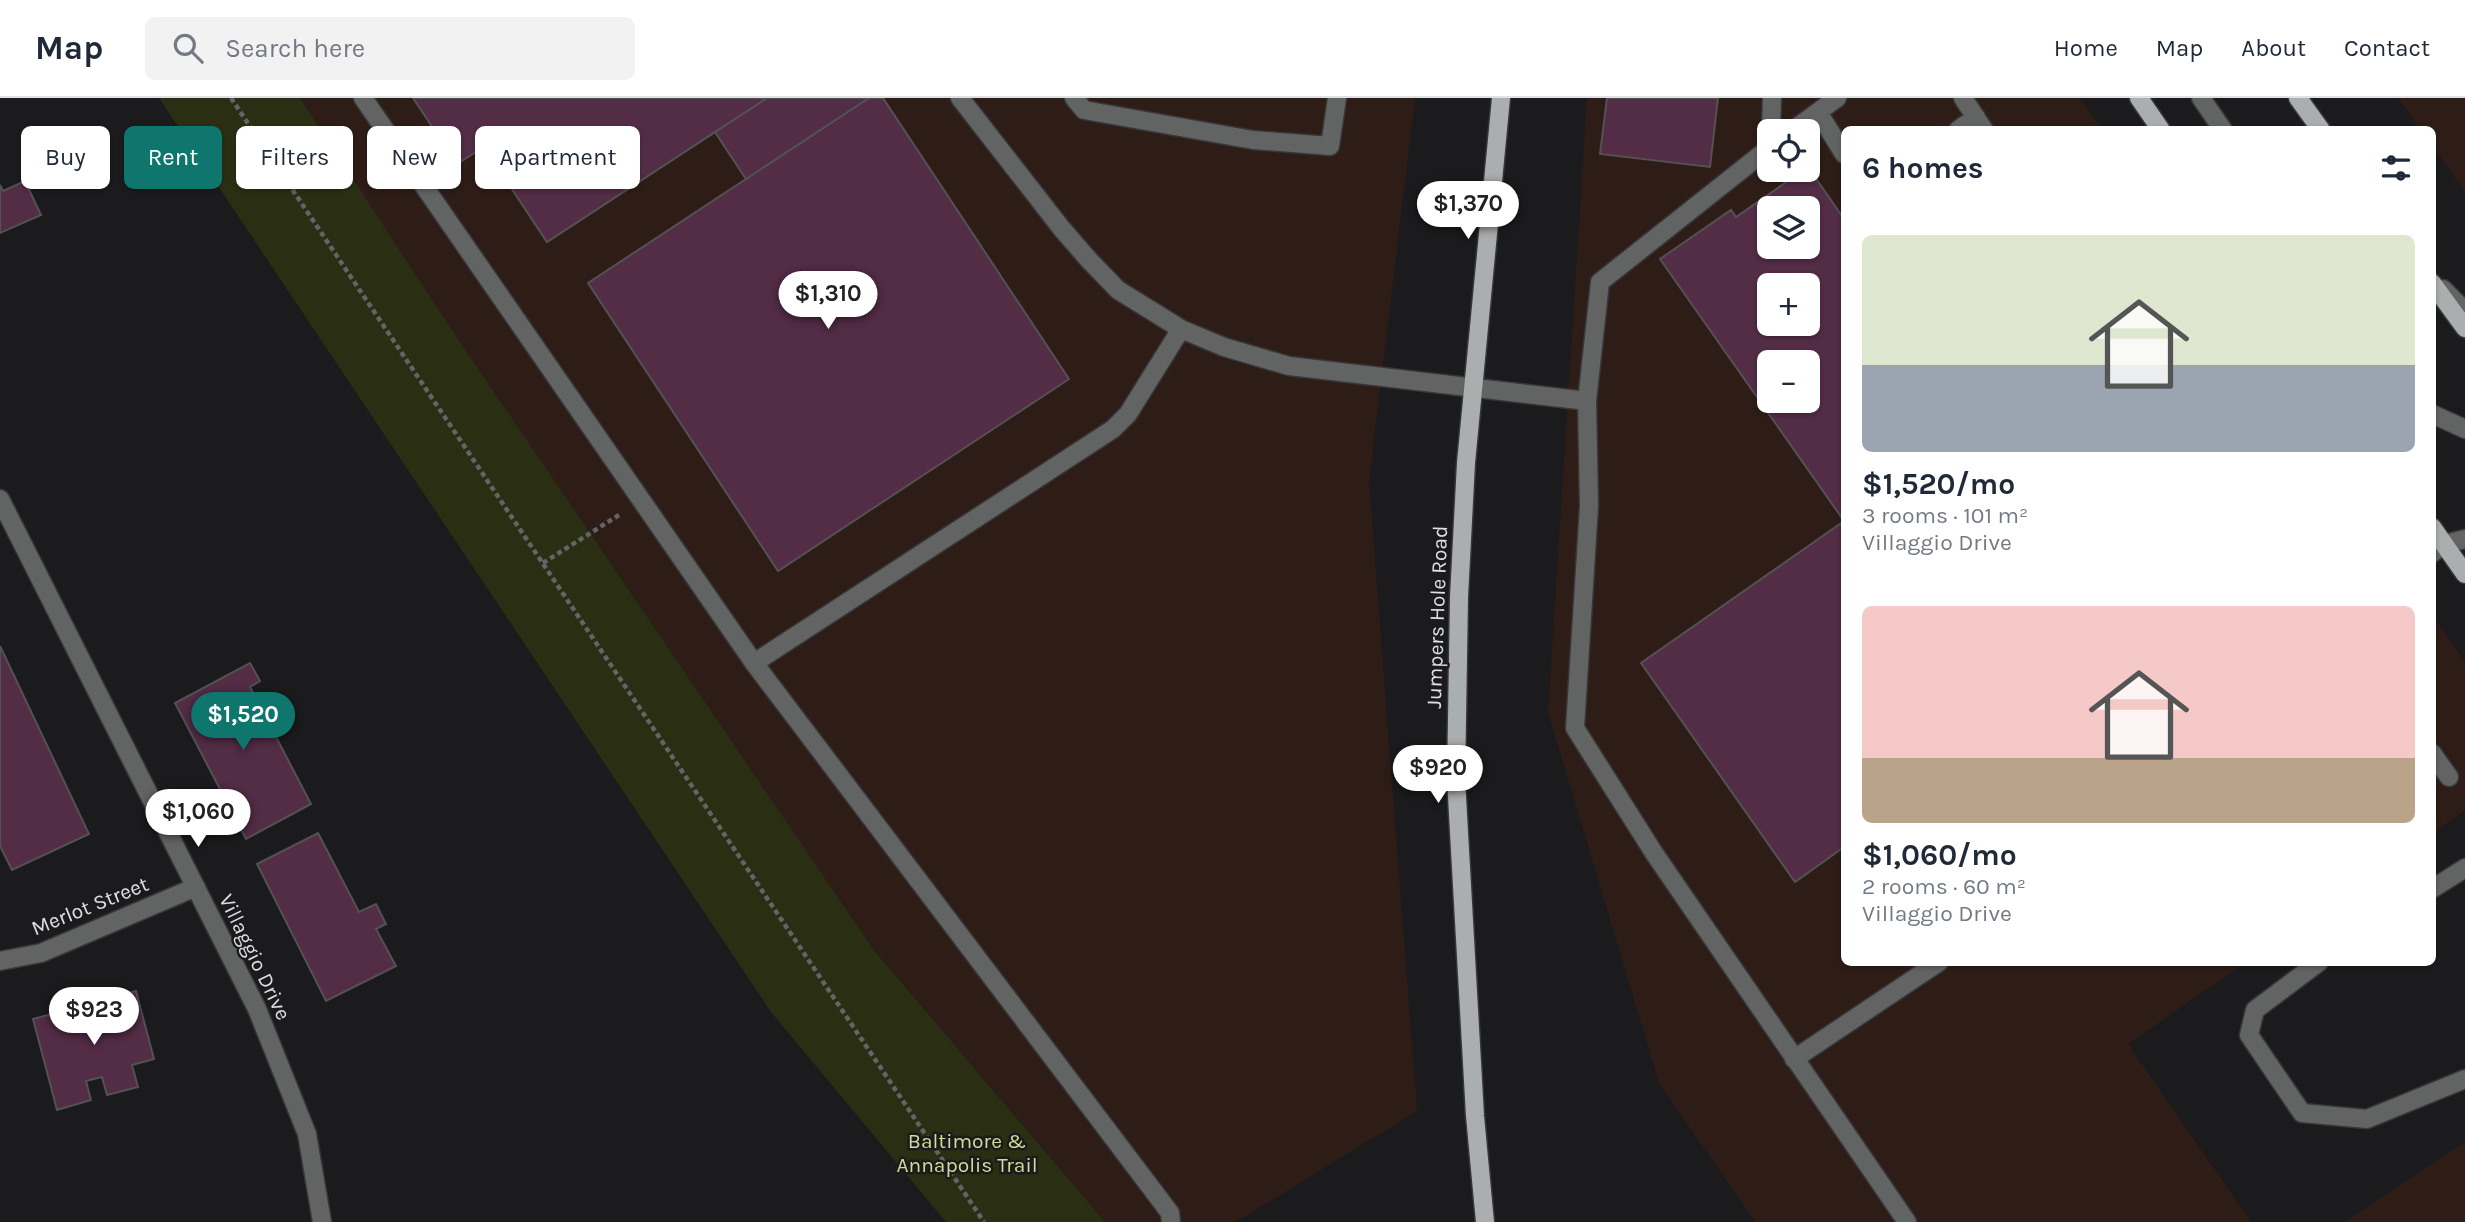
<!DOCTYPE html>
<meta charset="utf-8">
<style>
body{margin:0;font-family:Karla,sans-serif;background:#f2f2f3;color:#1f2937;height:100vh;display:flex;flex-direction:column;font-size:26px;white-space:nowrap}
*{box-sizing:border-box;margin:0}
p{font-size:23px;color:#747a83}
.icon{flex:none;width:38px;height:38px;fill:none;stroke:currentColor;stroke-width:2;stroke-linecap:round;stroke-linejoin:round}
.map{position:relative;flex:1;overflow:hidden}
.drawer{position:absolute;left:1841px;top:28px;width:595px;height:840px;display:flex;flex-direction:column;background:#fff;border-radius:10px;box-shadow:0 2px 5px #0004}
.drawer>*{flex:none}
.top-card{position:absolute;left:21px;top:28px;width:665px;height:63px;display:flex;gap:14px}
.controls{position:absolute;left:1757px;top:21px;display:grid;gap:14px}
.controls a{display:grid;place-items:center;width:63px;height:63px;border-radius:10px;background:#fff;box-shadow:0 2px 5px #0004;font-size:35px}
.price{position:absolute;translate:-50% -60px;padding:0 16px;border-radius:24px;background:#fff;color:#222;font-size:23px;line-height:46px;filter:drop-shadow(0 2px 4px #0008)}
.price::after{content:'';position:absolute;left:50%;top:42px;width:21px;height:16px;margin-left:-10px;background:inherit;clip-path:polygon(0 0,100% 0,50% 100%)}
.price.selected{background:#0f766e;color:#fff}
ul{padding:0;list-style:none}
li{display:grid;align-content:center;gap:14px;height:371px;padding:0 21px}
li span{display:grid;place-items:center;height:217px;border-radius:10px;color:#555}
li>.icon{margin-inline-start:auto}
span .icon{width:126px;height:126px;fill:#fffc;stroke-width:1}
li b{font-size:30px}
h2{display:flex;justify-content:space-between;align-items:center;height:84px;padding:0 21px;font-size:30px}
.tag{padding:0 24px;border-radius:10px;background:#fff;box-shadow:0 2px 5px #0004;font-size:24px;line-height:63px}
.tag.selected{background:#0f766e;color:#fff}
header{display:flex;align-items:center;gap:42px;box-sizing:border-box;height:98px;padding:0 35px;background:#fff;border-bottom:2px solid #e0e1e3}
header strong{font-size:33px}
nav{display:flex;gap:38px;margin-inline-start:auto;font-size:24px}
.search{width:490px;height:63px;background:#f2f2f3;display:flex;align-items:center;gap:18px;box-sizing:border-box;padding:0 24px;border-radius:10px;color:#747a83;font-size:26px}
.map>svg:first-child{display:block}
</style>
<header>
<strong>Map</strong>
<div class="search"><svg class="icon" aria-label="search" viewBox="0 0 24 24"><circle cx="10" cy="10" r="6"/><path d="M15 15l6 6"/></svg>Search here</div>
<nav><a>Home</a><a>Map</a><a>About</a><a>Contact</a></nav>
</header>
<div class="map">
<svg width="2465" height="1124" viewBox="0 0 2465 1124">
<rect width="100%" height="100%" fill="#1b1a1d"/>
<!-- commercial -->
<path fill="#2e1d16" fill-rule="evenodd" d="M300 0H1415L1369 384 1417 1013 1236 1124H1105L873 851 456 238Z
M1587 0H2080L2102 31 1844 32V864L2245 865 2128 946 2251 1124H1755L1659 985 1548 614ZM1769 33H1808V72H1769ZM1769 110H1808V149H1769ZM1769 187H1808V226H1769ZM1769 264H1808V303H1769Z
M2398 0H2465V94L2433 49 2432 32 2420 31Z
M2432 517 2465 564V712L2433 735Z
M2465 1044V1124H2344Z"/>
<!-- green -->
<path fill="#2a2f14" d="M159 0H300L456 238 873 851 1105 1124H946L771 914Z"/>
<!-- building -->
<path fill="#532c46" stroke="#545153" stroke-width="2" fill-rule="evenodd" d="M413 0H767L547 144 484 49 457 66Z
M767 0H869L746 81 715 34Z
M869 0H883L1069 281 778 473 588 185Z
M1607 0H1718L1710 69 1600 56Z
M1808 69 1844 121V749L1795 784 1641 565 1844 423 1660 161 1731 112 1736 119ZM1769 110H1808V149H1769ZM1769 187H1808V226H1769ZM1769 264H1808V303H1769Z
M25 83 41 117 0 135V87L3 93Z
M0 548 89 736 12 772 0 748Z
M250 565 260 583 250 589 311 706 246 741 175 605Z
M318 735 359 814 376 806 386 826 376 831 396 868 326 903 257 766Z
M136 893 154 961 132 967 138 989 107 997 102 979 86 983 91 1002 57 1012 33 921Z"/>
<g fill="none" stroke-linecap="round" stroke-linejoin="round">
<!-- minor casing -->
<g stroke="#373639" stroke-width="21">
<path id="minor" d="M363 0 754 565
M960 0 1062 131 1089 162 1118 192 1181 231 1224 249 1289 268 1587 303 1600 184 1769 50
M1074 0 1084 12 1253 42 1330 48 1337 0
M1963 0 1984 32
M2201 0 2223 32
M1818 14 1844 56
M1958 32 1976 19
M1771 33 1772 0
M1792 33 1837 0
M2443 191 2465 213
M1587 303 1589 408 1575 630 1654 755 1907 1124
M2432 316 2465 331
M0 401 257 911 307 1036 322 1124
M2432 455 2445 446 2465 441
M2432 655 2449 679
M2432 791 2465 770
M0 863 41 855 196 789
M2319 864 2255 912 2249 937 2302 1015 2367 1021 2465 981
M1794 961 1939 864
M1171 1124 1170 1115 1155 1095 754 565 1113 331 1128 316 1181 231"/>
</g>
<!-- major casing -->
<g stroke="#373639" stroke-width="21">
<path id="major" d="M2139 0 2161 32
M2298 0 2321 32
M2432 185 2465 230
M2432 429 2465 476
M1485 1124 1475 1018 1456 681 1459 499 1466 365 1501 0"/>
</g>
<!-- path -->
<path stroke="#646366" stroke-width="4.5" stroke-dasharray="5 3.5" stroke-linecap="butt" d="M231 0 984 1124
M543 465 619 417"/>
<!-- minor -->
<use href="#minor" stroke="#626464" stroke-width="18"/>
<!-- major -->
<use href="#major" stroke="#abaeaf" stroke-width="18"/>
</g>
<g text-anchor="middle" stroke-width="5" stroke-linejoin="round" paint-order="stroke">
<!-- street labels -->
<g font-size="21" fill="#e0e0e2" stroke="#1b1a1d">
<text transform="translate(1437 519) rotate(-88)" y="7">Jumpers Hole Road</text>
<text transform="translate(90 808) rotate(-22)" y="7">Merlot Street</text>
<text transform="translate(255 859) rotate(64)" y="7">Villaggio Drive</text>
</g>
<!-- park labels -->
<g font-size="21" fill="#cede93" stroke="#1b1a1d">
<text x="967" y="1050">Baltimore &amp;<tspan x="967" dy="24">Annapolis Trail</tspan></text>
</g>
</g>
</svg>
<div class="controls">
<a><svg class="icon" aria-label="locate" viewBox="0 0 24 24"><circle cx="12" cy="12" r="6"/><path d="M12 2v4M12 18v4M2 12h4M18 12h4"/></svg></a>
<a><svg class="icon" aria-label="layers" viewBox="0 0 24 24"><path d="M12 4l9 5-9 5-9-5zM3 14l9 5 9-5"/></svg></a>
<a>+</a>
<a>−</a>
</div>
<b class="price" style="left:1468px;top:143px">$1,370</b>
<b class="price" style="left:828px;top:233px">$1,310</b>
<b class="price selected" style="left:243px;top:654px">$1,520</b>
<b class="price" style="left:1438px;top:707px">$920</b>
<b class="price" style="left:198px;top:751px">$1,060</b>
<b class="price" style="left:94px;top:949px">$923</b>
<div class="top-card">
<a class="tag">Buy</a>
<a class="tag selected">Rent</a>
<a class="tag">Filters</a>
<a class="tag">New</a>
<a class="tag">Apartment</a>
</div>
<section class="drawer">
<h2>6 homes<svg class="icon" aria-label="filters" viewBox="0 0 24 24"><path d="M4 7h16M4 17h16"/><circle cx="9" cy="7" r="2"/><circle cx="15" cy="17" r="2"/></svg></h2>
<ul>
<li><span style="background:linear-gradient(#dfe7d0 60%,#9aa5b1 0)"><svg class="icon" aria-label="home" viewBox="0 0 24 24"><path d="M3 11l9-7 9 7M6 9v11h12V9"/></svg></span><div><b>$1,520/mo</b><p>3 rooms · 101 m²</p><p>Villaggio Drive</p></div></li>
<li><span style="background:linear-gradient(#f6c9c9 70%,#b9a48a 0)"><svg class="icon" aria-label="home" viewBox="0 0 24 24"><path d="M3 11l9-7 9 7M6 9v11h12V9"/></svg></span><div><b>$1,060/mo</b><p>2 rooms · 60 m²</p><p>Villaggio Drive</p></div></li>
</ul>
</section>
</div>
